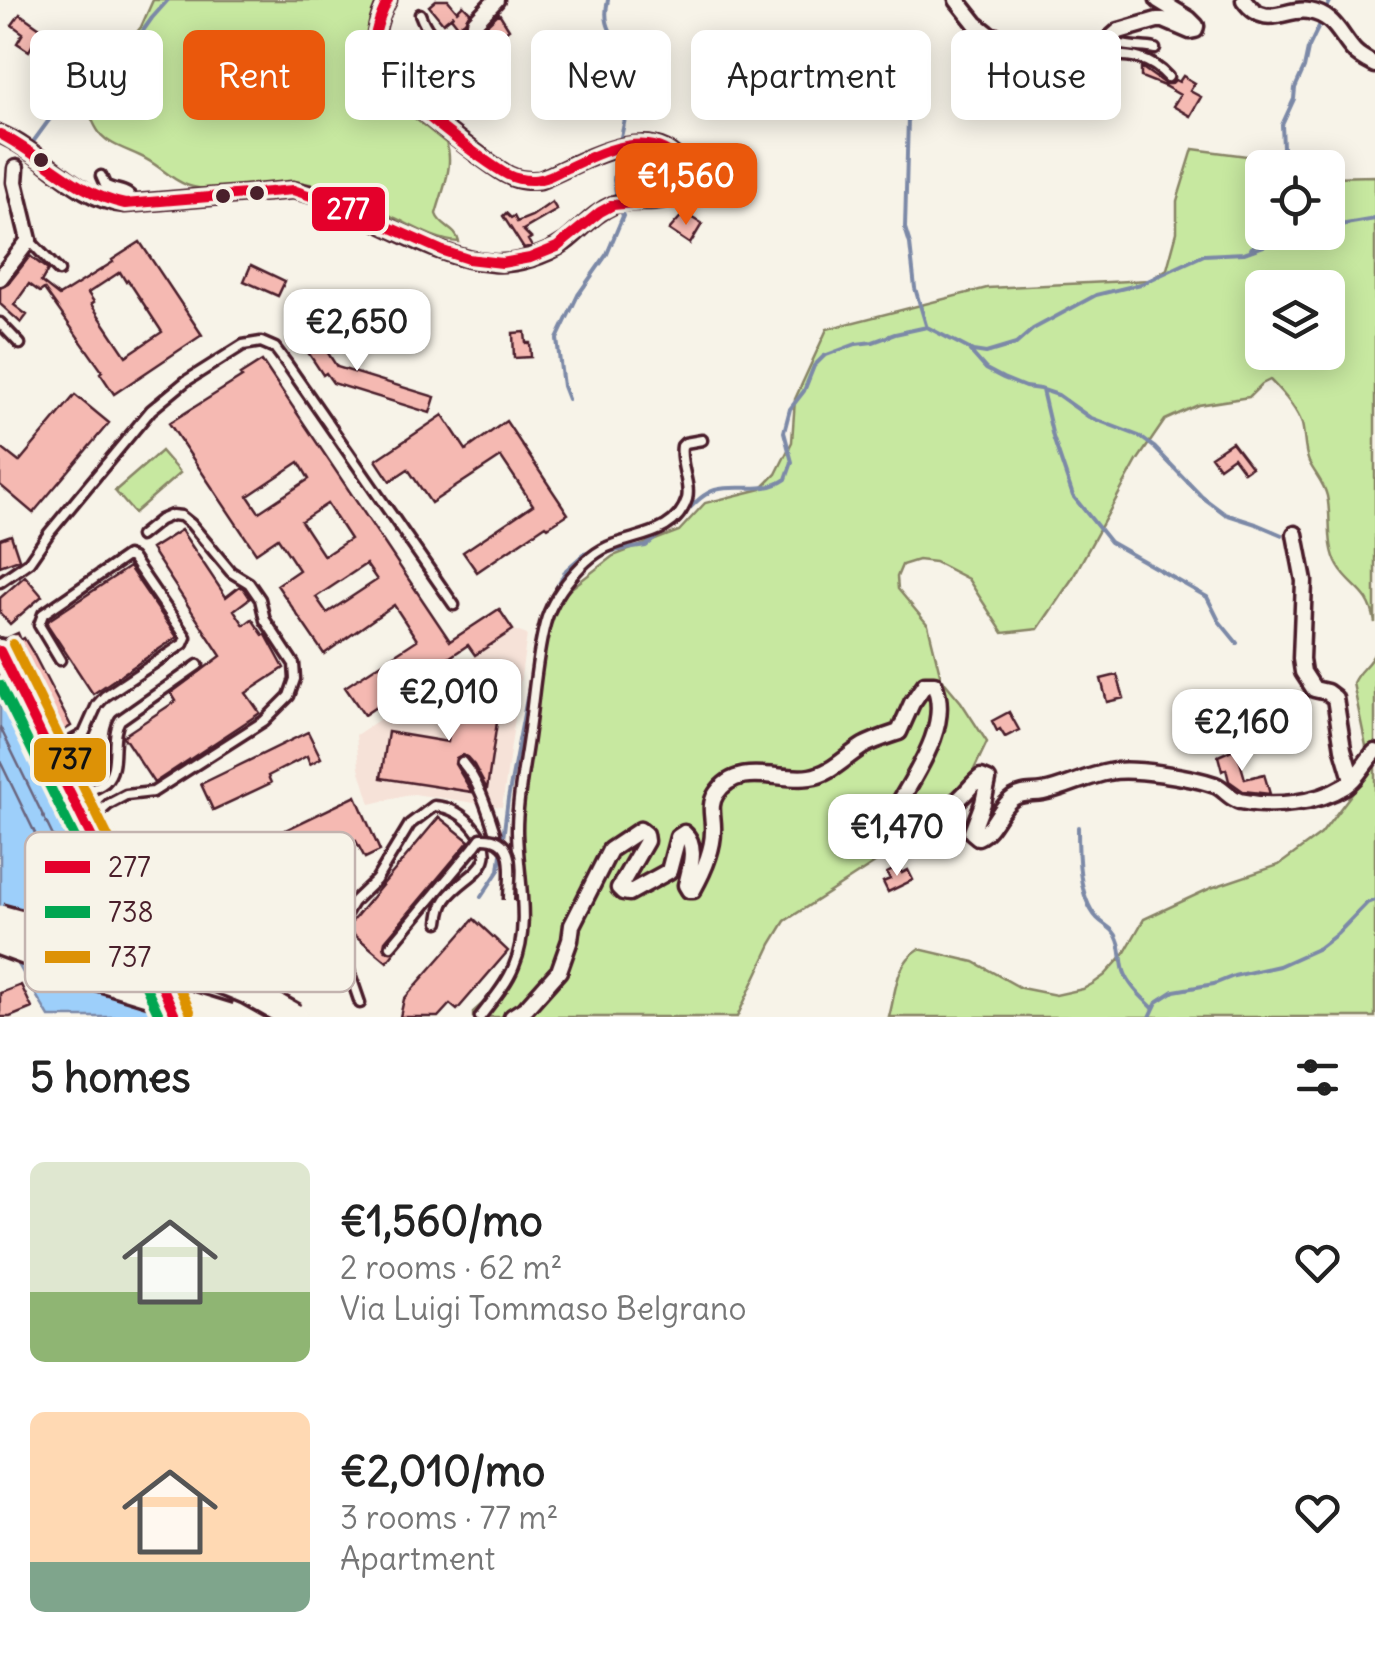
<!DOCTYPE html>
<meta charset="utf-8">
<style>
body{margin:0;font-family:Delius,sans-serif;background:#f6f6f6;color:#222;height:100vh;display:flex;flex-direction:column;font-size:38px;white-space:nowrap}
*{box-sizing:border-box;margin:0}
p{font-size:32px;color:#767676}
.icon{flex:none;width:55px;height:55px;fill:none;stroke:currentColor;stroke-width:2;stroke-linecap:round;stroke-linejoin:round}
.map{position:relative;height:1017px;overflow:hidden}
.drawer{display:flex;flex-direction:column;background:#fff;flex:1}
.drawer>*{flex:none}
.guide{position:absolute;left:30px;top:30px;width:1315px;height:90px;display:flex;gap:20px}
.controls{position:absolute;left:1245px;top:150px;display:grid;gap:20px}
.controls a{display:grid;place-items:center;width:100px;height:100px;border-radius:15px;background:#fff;box-shadow:0 5px 25px #0003;font-size:50px}
.price{position:absolute;translate:-50% -85px;padding:0 22px;border-radius:20px;background:#fff;color:#222;font-size:32px;line-height:65px;filter:drop-shadow(0 2px 5px #0008)}
.price::after{content:'';position:absolute;left:50%;top:60px;width:30px;height:22px;margin-left:-15px;background:inherit;clip-path:polygon(0 0,100% 0,50% 100%)}
.price.current{background:#ea580c;color:#fff}
ul{padding:0;list-style:none}
li{display:flex;align-items:center;gap:30px;height:250px;padding:0 30px}
li span{display:grid;place-items:center;flex:none;width:280px;height:200px;border-radius:15px;color:#555}
li>.icon{margin-inline-start:auto}
span .icon{width:120px;height:120px;fill:#fffc;stroke-width:1}
li b{font-size:42px}
h2{display:flex;justify-content:space-between;align-items:center;height:120px;padding:0 30px;font-size:42px}
.tag{padding:0 35px;border-radius:15px;background:#fff;box-shadow:0 5px 25px #0003;font-size:35px;line-height:90px}
.tag.current{background:#ea580c;color:#fff}
.map>svg:first-child{display:block}
</style>
<div class="map">
<svg width="1375" height="1017" viewBox="0 0 1375 1017">
<rect width="100%" height="100%" fill="#f7f3e8"/>
<filter id="ink" filterUnits="userSpaceOnUse"><feTurbulence type="fractalNoise" baseFrequency=".01" numOctaves="2"/><feDisplacementMap in="SourceGraphic" scale="20" xChannelSelector="R" yChannelSelector="G"/><feConvolveMatrix kernelMatrix="1 2 1 2 8 2 1 2 1" color-interpolation-filters="sRGB"/></filter>
<g filter="url(#ink)">
<!-- built -->
<path fill="#f6e2d8" d="M514 630 527 635 502 807 414 794 370 804 359 768 356 735Z"/>
<!-- green -->
<path fill="#c7e8a0" stroke="#888466" stroke-width="2.5" fill-rule="evenodd" d="M153 0H382L374 16 367 51 371 79 393 101 446 143C455 165 442 191 436 214 440 227 456 228 459 242 437 241 414 227 395 218 370 205 344 192 316 185 275 176 235 197 193 187 174 183 159 164 140 156 104 140 97 141 85 99L92 89 123 66 129 42 141 27Z
M1193 149 1262 158 1283 153 1293 167 1262 168V232H1328V177L1375 176V623C1370 589 1351 589 1338 566 1326 545 1332 518 1327 496 1324 483 1315 474 1309 462 1304 450 1305 436 1302 424 1296 407 1282 392 1270 380L1262 384 1249 397 1198 405 1165 420 1137 461 1072 579 1038 629 1003 633 968 579 935 562 918 560 902 565 897 577 898 589 928 625 941 678 961 702 987 742 954 812 785 921 771 944 737 1017H473V1012L492 995 524 948 521 824 542 656 557 599 613 556 679 531 705 503 761 489 776 474 792 442 795 399 827 329 987 288 1150 280 1167 269 1177 232V201ZM1262 288H1328V352H1262Z
M161 451 180 473 134 513 115 491Z
M1375 652V1017H889C896 992 895 964 919 949L974 962 1021 988 1056 995 1083 989 1094 983 1105 975 1124 954 1144 919 1211 888 1279 865 1321 834 1356 788 1366 746 1353 683C1358 670 1370 665 1375 652Z"/>
<!-- water -->
<path fill="#9dcffa" stroke="#7c89a7" stroke-width="2.5" d="M0 675 164 1017H49L0 934Z"/>
<g fill="none" stroke-linecap="round" stroke-linejoin="round">
<!-- shore -->
<path stroke="#6b657e" stroke-width="2.5" d="M0 698 114 934
M0 727 98 929
M0 761 79 924"/>
<!-- stream -->
<path stroke="#7c89a7" stroke-width="4" d="M608 0C601 28 616 36 624 59 633 85 626 118 619 145
M1324 13 1331 0
M908 117 905 228 910 244 915 288 926 325
M33 142 52 116 121 62 152 18 168 0
M1276 168 1283 147 1282 125 1294 99 1295 88 1304 68 1308 49 1321 22
M617 199 614 180 617 154
M1328 227 1375 219
M1251 249 1262 232
M970 351 986 369 1003 378 1025 387 1040 389 1058 395 1089 417 1139 436 1154 447 1201 496 1225 514 1256 524 1282 535
M1042 390 1053 437 1073 496 1110 542 1207 597 1219 621 1237 643
M568 399 563 386 557 339 578 295 607 254 623 216 620 208
M683 515C692 506 702 494 715 490 740 483 763 495 786 479L792 462 784 432 790 409 804 391 814 366 824 356 856 344 873 342 895 334 927 327 973 351 986 353 1016 344 1033 329 1096 295 1141 284 1204 255 1244 253 1303 232
M607 552 646 546 664 531
M1078 827C1078 853 1078 897 1097 918 1105 926 1114 928 1118 940 1122 950 1121 961 1124 971 1129 986 1142 997 1153 1008
M481 897 499 870 508 799 543 613 566 570 584 554 592 552
M1150 1017 1157 1002 1174 991 1214 984 1234 976 1279 966 1319 948 1337 934 1367 903 1375 900"/>
</g>
<!-- building -->
<path fill="#f5b9b2" stroke="#4a1f2b" stroke-width="2.5" fill-rule="evenodd" d="M436 0H448L457 11 463 5 470 12 465 21 458 26 451 17 454 14 443 23 429 6Z
M499 13 509 29 501 35 506 42 497 48 493 42 487 45 480 35 481 34 480 31Z
M20 14 40 28 38 32 39 33 29 51 17 43 23 33 12 25Z
M1141 67 1165 84H1171L1175 80 1179 82 1183 76 1195 83 1190 91 1201 97 1190 116 1173 106 1180 95 1164 86 1141 77Z
M552 202 557 210 523 230 531 238 528 240 532 247 524 249 503 216 506 213 511 218 514 216 517 222 532 216Z
M684 213 702 224 690 244 669 230Z
M140 242 202 335 114 394 100 373 102 371 44 289 40 292 29 284 14 305 27 315 21 323 0 304V288L8 284 30 256 48 270 41 282 59 296 113 262 112 260ZM120 272 126 282 128 280 162 332 126 356 91 304 94 302 88 293Z
M251 265 285 281 278 296 244 281Z
M304 316 337 367 435 397 430 413 333 383 326 373 323 375 290 325Z
M525 332 526 343H530L531 357 514 358 513 333Z
M262 361 450 641 499 609 513 630 475 655 468 645 364 715 345 687 417 640 394 605 324 654 277 585 299 570 278 538 256 553 169 423 242 377 240 375ZM299 462 309 479 259 512 258 511 248 496ZM327 504 350 539 324 556 301 521ZM366 564 377 580 327 613 316 597Z
M75 395 109 423 33 513 0 485V447L19 462Z
M443 415 466 450 506 421 568 514 548 527 546 525 477 572 463 552 533 505 501 457 431 503 408 469 390 481 376 460Z
M1232 442 1251 467 1244 472 1233 457 1219 467 1211 456Z
M181 530 226 597 240 586 244 589 250 598 234 610 244 625 252 619 263 635H266L284 668 246 693 260 713 154 783 123 736 176 701 171 693 221 656 151 549Z
M11 535 19 559 0 566V539Z
M129 567 177 637 93 694 47 624 49 620Z
M25 576 42 596 10 624 0 613V598Z
M18 633 21 640 24 638 32 651 71 726 58 734 13 644 7 638Z
M1117 675 1124 698 1107 702 1101 679Z
M457 682 502 689 487 789 474 765 467 757 462 755 456 758 455 764 472 792 381 778 388 732 448 742Z
M1009 712 1019 730 1005 737 1000 729 997 731 992 721Z
M308 732 321 758 310 764 307 756 268 776 271 783 213 810 201 784Z
M88 743 101 764 79 778 68 755Z
M1236 748 1245 779 1264 774 1270 794 1243 791 1229 781 1226 769 1222 771 1218 756Z
M356 796 380 851 365 858 356 841 274 881 288 909 252 926 238 898 219 907 197 864 213 856 221 861Z
M439 817 469 841 385 941 384 946 386 951 395 952 387 962 350 931 349 925Z
M899 867 902 873 908 870 913 880 888 892 883 882 890 879 887 873Z
M474 919 508 951 457 1010 450 1004 438 1017H400L404 999Z
M21 985 32 1008 10 1017H0V993Z"/>
<g fill="none" stroke-linecap="round" stroke-linejoin="round">
<!-- service casing -->
<g stroke="#4a1f2b" stroke-width="15">
<path id="service" d="M420 14C433 49 451 44 475 22
M1112 39C1120 49 1142 46 1155 49
M1085 53C1117 59 1141 48 1168 77
M101 176 105 185C116 192 130 188 134 203
M29 240 59 271
M0 323 20 344
M0 582 29 562 49 533 151 410 186 381 243 345 261 342 275 348 287 364 454 605
M54 751 84 734 97 705 105 696 183 644 186 637 132 558 127 556 43 614 39 625 60 660
M462 762C479 782 487 808 495 833L494 838
M75 796C84 792 97 789 105 782 121 767 109 738 120 720L198 665
M90 821 109 804 126 795 153 792 264 721 289 696 295 679 294 664 265 620 260 599 249 583 231 572 191 524 181 516 172 515 160 520 140 536
M391 946 475 846
M360 1003 347 965 341 922 353 902 376 880 410 824 434 806C451 807 465 816 475 829 505 867 464 874 446 899 441 906 440 913 439 922
M480 1017C492 1001 507 984 514 966 532 924 517 873 517 829 517 796 525 763 529 730 534 695 536 659 545 624 552 596 584 555 612 545 640 534 676 534 687 499 691 484 679 464 682 446L685 443 702 440"/>
</g>
<!-- minor casing -->
<g stroke="#4a1f2b" stroke-width="21">
<path id="minor" d="M957 0 976 24 990 35 1011 41 1036 39 1070 53 1103 45 1119 31 1157 20H1164L1190 31 1195 30 1196 26 1189 19 1158 0
M1244 0C1266 31 1287 6 1309 11 1336 16 1339 35 1355 52 1360 57 1368 61 1375 65
M475 22 496 0
M0 134C44 152 76 200 125 204L293 190C361 204 426 258 493 263 516 265 546 255 565 242 582 229 594 213 613 205 632 196 662 210 678 191 685 183 686 172 680 163 650 119 575 166 540 180 529 181 520 181 510 176 492 168 383 82 378 68 370 48 378 17 388 0
M0 278 29 240 15 182 16 168
M1295 534 1304 581 1301 659 1303 672 1314 689 1327 692 1335 698 1343 749 1352 779
M512 1017 526 1008 559 971 570 940 572 925 610 850 640 830 645 834 646 841 619 888 623 892 629 893 669 871 678 837 684 833C698 845 690 869 686 885L689 890H693C702 874 713 850 713 831 714 818 708 806 716 794 738 760 779 782 810 777 831 774 845 757 863 746 874 740 887 736 899 732L912 703 925 684H934C955 730 903 789 885 829L888 834C913 833 940 815 959 799 967 792 973 783 981 777L988 780 983 803 972 832 978 837C994 830 998 808 1013 798 1022 792 1032 794 1043 792 1065 788 1086 776 1109 772 1132 767 1192 777 1215 785 1225 789 1229 798 1240 801 1273 808 1316 804 1345 786 1358 778 1364 763 1375 752"/>
</g>
<!-- primary casing -->
<g stroke="#4a1f2b" stroke-width="30">
<path id="primary" d="M0 651 123 901 176 1017"/>
</g>
<!-- service -->
<use href="#service" stroke="#f7f3e8" stroke-width="8"/>
<!-- minor -->
<use href="#minor" stroke="#f7f3e8" stroke-width="14"/>
<!-- primary -->
<use href="#primary" stroke="#f7f3e8" stroke-width="22"/>
<!-- service-bridge casing -->
<g stroke="#4a1f2b" stroke-width="15" stroke-linecap="butt">
<path id="service-bridge" d="M475 846 481 838C519 836 509 875 509 900"/>
</g>
<!-- motorway-bridge casing -->
<g stroke="#4a1f2b" stroke-width="32" stroke-linecap="butt">
<path id="motorway-bridge" d="M0 918 212 976 248 991 294 1017
M0 942 79 971 229 1017"/>
</g>
<!-- service-bridge -->
<use href="#service-bridge" stroke="#f7f3e8" stroke-width="8"/>
<!-- motorway-bridge -->
<use href="#motorway-bridge" stroke="#f7f3e8" stroke-width="25"/>
<!-- bus-1 casing -->
<g stroke="#f7f3e8" stroke-width="18">
<path id="bus-1" d="M0 134C44 156 76 194 125 204L293 190 344 207 443 251 468 259 502 263 530 258 557 247 600 212 613 205 664 200C701 184 680 148 648 145 620 142 591 157 567 168 555 173 544 181 531 180 523 180 516 179 508 175 485 163 388 89 378 67 368 47 379 18 388 0
M0 651 123 901 176 1017"/>
</g>
<!-- bus-2 casing -->
<g stroke="#f7f3e8" stroke-width="18">
<path id="bus-2" d="M0 685 109 907 160 1017"/>
</g>
<!-- bus-3 casing -->
<g stroke="#f7f3e8" stroke-width="18">
<path id="bus-3" d="M13 644 136 894 190 1011"/>
</g>
<!-- bus-1 -->
<use href="#bus-1" stroke="#e4002b" stroke-width="10"/>
<!-- bus-2 -->
<use href="#bus-2" stroke="#00a651" stroke-width="10"/>
<!-- bus-3 -->
<use href="#bus-3" stroke="#dd9206" stroke-width="10"/>
</g>
</g>
<!-- markers -->
<g fill="#4a1f2b" stroke="#f7f3e8" stroke-width="4">
<circle cx="41" cy="160" r="9"/>
<circle cx="257" cy="193" r="9"/>
<circle cx="223" cy="196" r="9"/>
</g>
<!-- legend -->
<rect x="25" y="832" width="330" height="160" rx="15" fill="#f7f3e8" stroke="#c3b3af" stroke-width="2.5"/>
<rect x="45" y="861" width="45" height="12" fill="#e4002b"/>
<rect x="45" y="906" width="45" height="12" fill="#00a651"/>
<rect x="45" y="951" width="45" height="12" fill="#dd9206"/>
<g font-size="28" fill="#4a1f2b">
<text x="108" y="877">277</text>
<text x="108" y="922">738</text>
<text x="108" y="967">737</text>
</g>
<g stroke="#f7f3e8" stroke-width="4">
<rect x="310" y="185" width="77" height="48" rx="10" fill="#e4002b"/>
<rect x="32" y="736" width="76" height="48" rx="10" fill="#dd9206"/>
</g>
<g font-size="28" text-anchor="middle" font-weight="bold" fill="#fff">
<text x="348" y="219">277</text>
</g>
<g font-size="28" text-anchor="middle" font-weight="bold" fill="#111">
<text x="70" y="769">737</text>
</g>
</svg>
<div class="controls">
<a><svg class="icon" aria-label="locate" viewBox="0 0 24 24"><circle cx="12" cy="12" r="6"/><path d="M12 2v4M12 18v4M2 12h4M18 12h4"/></svg></a>
<a><svg class="icon" aria-label="layers" viewBox="0 0 24 24"><path d="M12 4l9 5-9 5-9-5zM3 14l9 5 9-5"/></svg></a>
</div>
<b class="price current" style="left:686px;top:228px">€1,560</b>
<b class="price" style="left:357px;top:374px">€2,650</b>
<b class="price" style="left:449px;top:744px">€2,010</b>
<b class="price" style="left:1242px;top:774px">€2,160</b>
<b class="price" style="left:897px;top:879px">€1,470</b>
<div class="guide">
<a class="tag">Buy</a>
<a class="tag current">Rent</a>
<a class="tag">Filters</a>
<a class="tag">New</a>
<a class="tag">Apartment</a>
<a class="tag">House</a>
</div>
</div>
<section class="drawer">
<h2>5 homes<svg class="icon" aria-label="filters" viewBox="0 0 24 24"><path d="M4 7h16M4 17h16"/><circle cx="9" cy="7" r="2"/><circle cx="15" cy="17" r="2"/></svg></h2>
<ul>
<li><span style="background:linear-gradient(#dfe7d0 65%,#8fb573 0)"><svg class="icon" aria-label="home" viewBox="0 0 24 24"><path d="M3 11l9-7 9 7M6 9v11h12V9"/></svg></span><div><b>€1,560/mo</b><p>2 rooms · 62 m²</p><p>Via Luigi Tommaso Belgrano</p></div><svg class="icon" aria-label="heart" viewBox="0 0 24 24"><path d="M12 20l-8-8c-3-5 5-10 8-4 3-6 11-1 8 4z"/></svg></li>
<li><span style="background:linear-gradient(#ffd9b3 75%,#7fa58c 0)"><svg class="icon" aria-label="home" viewBox="0 0 24 24"><path d="M3 11l9-7 9 7M6 9v11h12V9"/></svg></span><div><b>€2,010/mo</b><p>3 rooms · 77 m²</p><p>Apartment</p></div><svg class="icon" aria-label="heart" viewBox="0 0 24 24"><path d="M12 20l-8-8c-3-5 5-10 8-4 3-6 11-1 8 4z"/></svg></li>
</ul>
</section>
